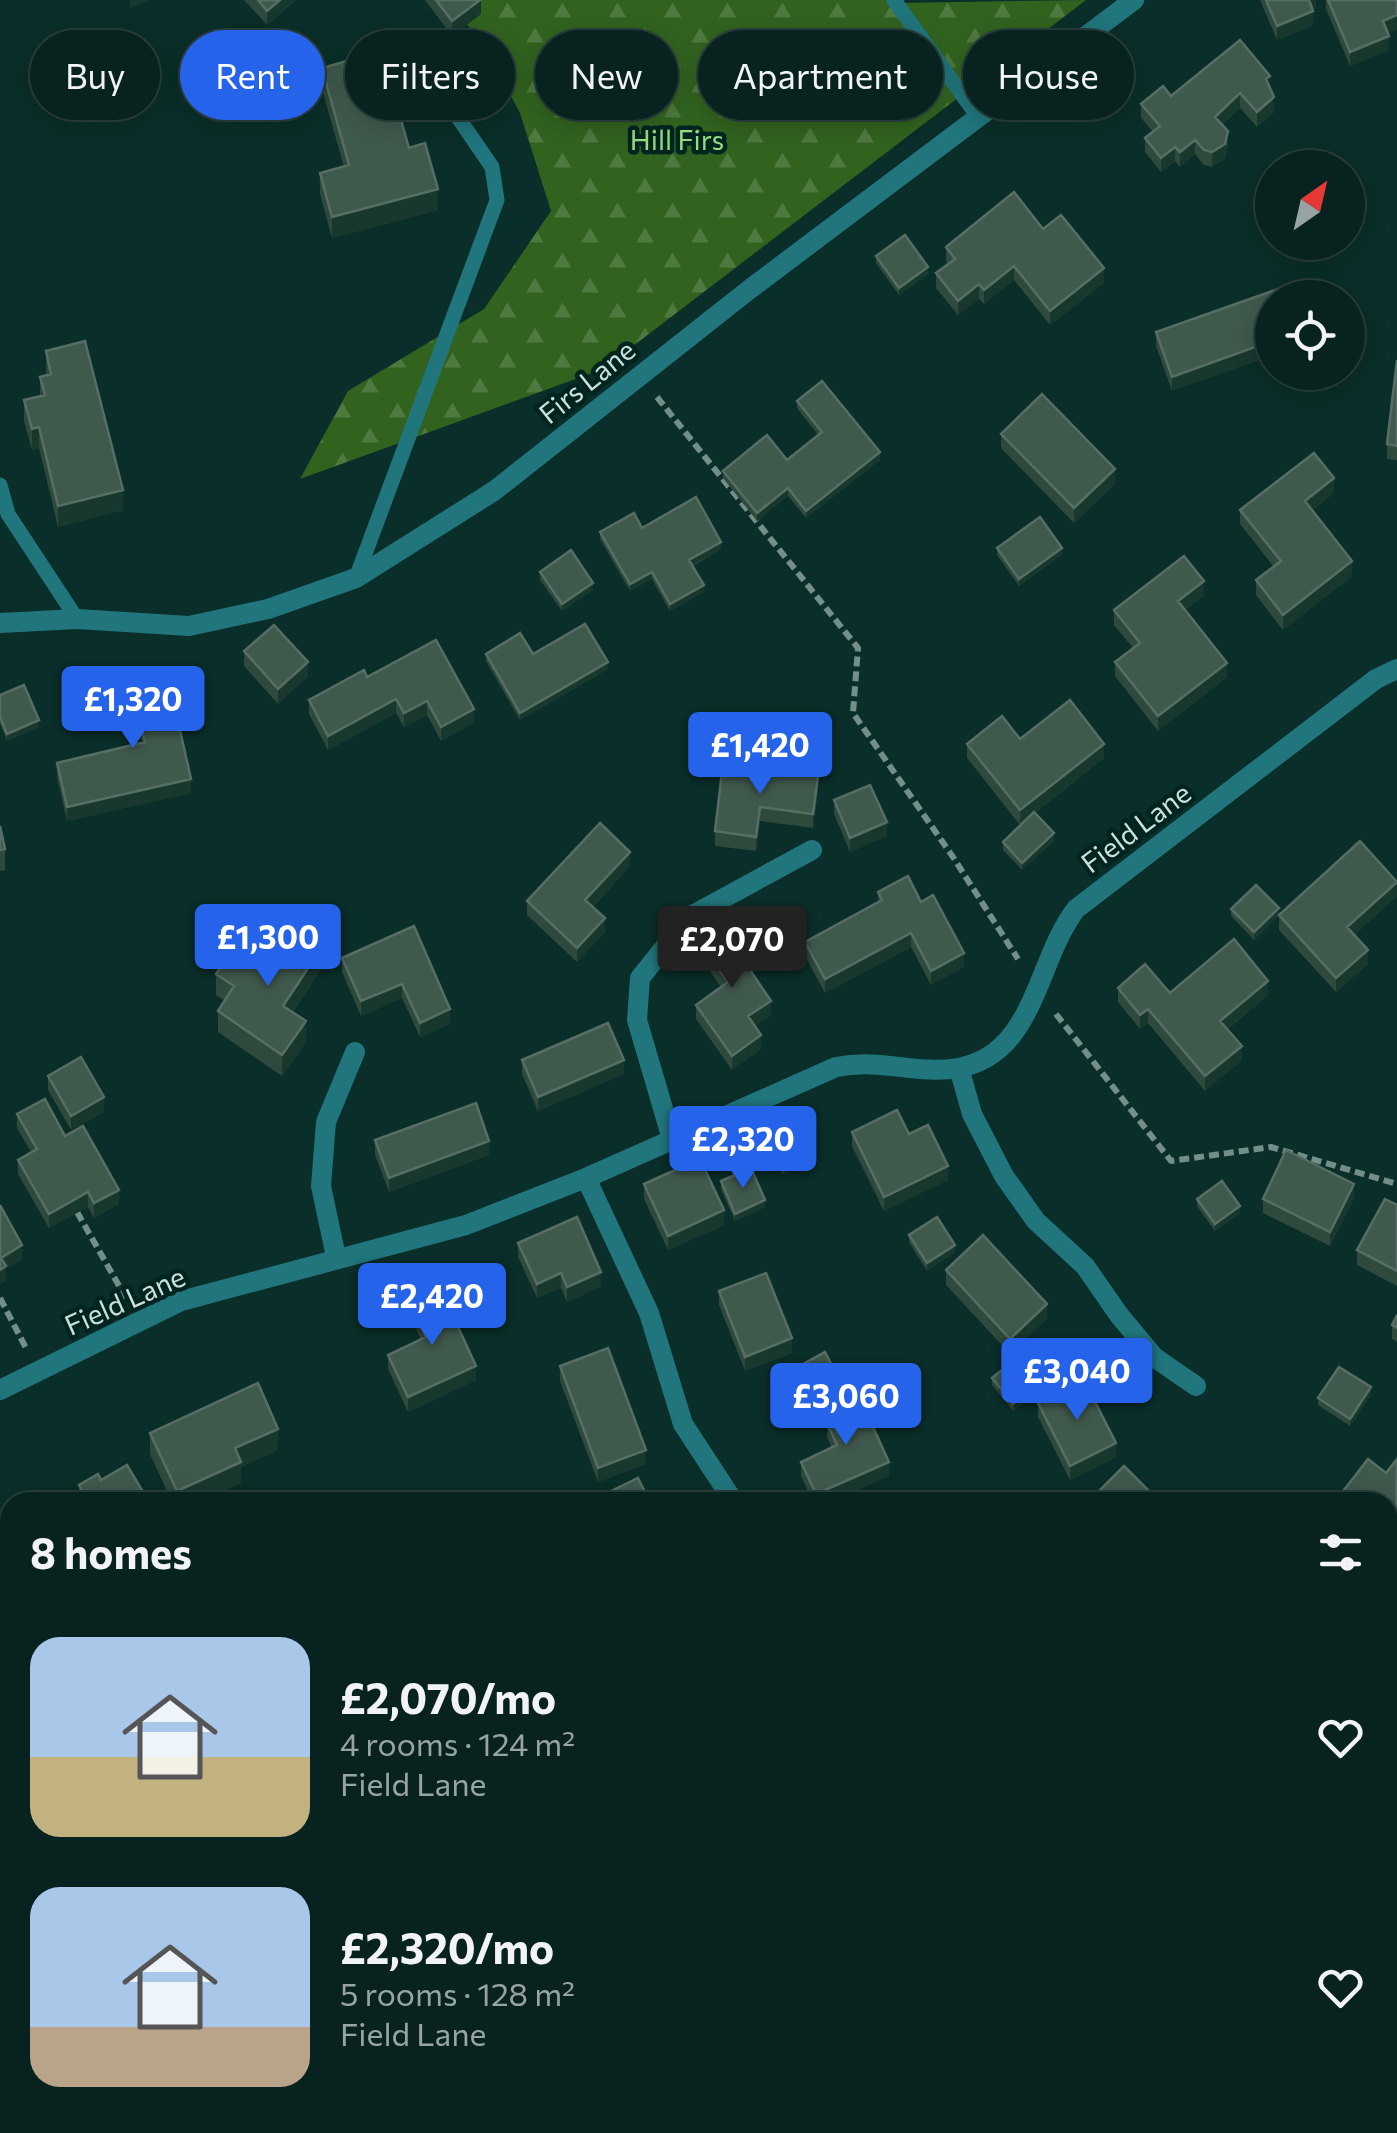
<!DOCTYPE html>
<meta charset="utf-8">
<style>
body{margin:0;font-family:Commissioner,sans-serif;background:#162f2c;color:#f1f3f6;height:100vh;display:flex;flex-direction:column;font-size:38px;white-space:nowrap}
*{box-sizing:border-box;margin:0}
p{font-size:32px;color:#98a4a4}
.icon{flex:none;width:55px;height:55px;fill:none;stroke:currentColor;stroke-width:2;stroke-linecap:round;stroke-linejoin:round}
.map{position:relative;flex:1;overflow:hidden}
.panel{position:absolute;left:0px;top:1492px;width:1398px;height:642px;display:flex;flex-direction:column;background:#08221f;border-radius:30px 30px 0 0;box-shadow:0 5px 25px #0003,0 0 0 2px #293f3d}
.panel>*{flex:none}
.hud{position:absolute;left:30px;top:30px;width:1338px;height:90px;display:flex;gap:20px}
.needle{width:65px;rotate:34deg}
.controls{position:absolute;left:1255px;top:150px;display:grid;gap:20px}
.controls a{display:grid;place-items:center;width:110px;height:110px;border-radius:50%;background:#08221f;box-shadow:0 5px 25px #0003,0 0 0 2px #293f3d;font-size:50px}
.price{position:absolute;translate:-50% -85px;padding:0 22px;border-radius:10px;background:#2563eb;color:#fff;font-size:32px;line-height:65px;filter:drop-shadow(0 2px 5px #0008)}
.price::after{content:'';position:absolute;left:50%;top:60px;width:30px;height:22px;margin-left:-15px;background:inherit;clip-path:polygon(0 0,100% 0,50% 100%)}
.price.on{background:#222;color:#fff}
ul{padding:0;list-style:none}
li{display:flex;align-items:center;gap:30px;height:250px;padding:0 30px}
li span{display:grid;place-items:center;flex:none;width:280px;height:200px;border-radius:30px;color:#555}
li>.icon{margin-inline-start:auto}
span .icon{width:120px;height:120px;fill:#fffc;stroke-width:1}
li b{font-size:42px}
h2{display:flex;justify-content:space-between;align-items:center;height:120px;padding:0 30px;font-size:42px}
.pill{padding:0 35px;border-radius:45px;background:#08221f;box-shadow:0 5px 25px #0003,0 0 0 2px #293f3d;font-size:35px;line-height:90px}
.pill.on{background:#2563eb;color:#fff}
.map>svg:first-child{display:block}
</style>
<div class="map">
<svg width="1397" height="2133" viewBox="0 0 1397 2133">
<defs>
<pattern id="grass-tufts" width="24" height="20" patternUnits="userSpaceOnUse" patternTransform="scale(2.5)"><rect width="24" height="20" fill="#2d5a1d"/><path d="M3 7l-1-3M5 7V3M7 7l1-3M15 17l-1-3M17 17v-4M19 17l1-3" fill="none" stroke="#4a713d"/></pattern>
<pattern id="forest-firs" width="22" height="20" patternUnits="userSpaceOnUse" patternTransform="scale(2.5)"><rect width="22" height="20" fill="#31631f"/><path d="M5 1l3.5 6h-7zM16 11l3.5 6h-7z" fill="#4e793f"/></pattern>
</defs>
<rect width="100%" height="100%" fill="#0a2e29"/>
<!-- grass -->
<path fill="url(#grass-tufts)" d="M1397 1660V2133H471L487 2125H1388V1665Z"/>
<!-- forest -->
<path fill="url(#forest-firs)" d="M435 0H894L897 3 1086 0 603 369 300 479 348 391 484 309 551 211 520 113 477 33Z"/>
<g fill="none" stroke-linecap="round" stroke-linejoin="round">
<!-- path -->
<path stroke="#748e8a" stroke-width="6" stroke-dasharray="10 5" stroke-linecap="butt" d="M657 397 858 648 853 713 953 857 1018 959
M1056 1014 1171 1161 1271 1147 1397 1184
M77 1212 126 1298
M0 1298 27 1350"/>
<!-- lane -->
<path stroke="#21757c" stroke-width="15" d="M894 0 979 118
M0 485 8 514 77 619
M356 578 497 200 492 167 403 37"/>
<!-- street -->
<path stroke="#21757c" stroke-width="20" d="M0 623 77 619 189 626 268 609 356 578 494 491 750 289 1134 0
M959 1068 972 1114 1004 1176 1036 1221 1085 1266 1119 1315 1154 1357 1196 1386
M672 1139 637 1020 640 978 689 917 812 850
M586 1178 649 1313 683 1424 734 1502
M336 1257 321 1186 326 1122 355 1052
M0 1390 181 1301 466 1225 586 1178 836 1067C883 1058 916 1075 958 1068 1035 1055 1036 961 1076 909L1376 679 1397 669
M0 1998 10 2016"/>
</g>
<!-- wall -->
<path fill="#2f493c" d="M244 0H296L267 25Z
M425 0H481V14L452 36Z
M1260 0H1316V8L1313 10V25L1277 40Z
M1326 0H1397L1388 33 1389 50 1350 66 1326 9Z
M352 52 405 105 397 107 409 148 438 210 332 238 320 194V173L344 167 322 89V68L352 60Z
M1270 88 1274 112 1257 127 1240 108 1222 125 1228 145 1225 159 1212 167 1204 165 1195 154 1180 167 1175 161 1161 172 1145 152V138L1153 132 1141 118V104L1171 96Z
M1043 229 1104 283 1050 325 1014 280 984 304 979 299 958 315 936 288V273L948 264 946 261V247Z
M876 256 928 274 899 295 876 263Z
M1298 282 1172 391 1156 346V332Z
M46 351 123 510 58 527 39 448 32 450 24 421V400L40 396V377L46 375Z
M1397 360V460L1387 459V444Z
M797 401 880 460 806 518 788 496 757 521 723 478V471L787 460 818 435 797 408Z
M1001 434 1115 484 1074 523 1001 448Z
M1334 493 1312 510 1352 576 1283 630 1256 595V580L1274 567 1240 524V510Z
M642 528 721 549 693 566 704 592 670 611 652 579 630 591 600 539V532Z
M997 548 1062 555 1019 586 997 555Z
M540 572 593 590 562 611 540 580Z
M1204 596 1185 610 1227 677 1158 731 1115 676V662L1133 648 1114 625V610Z
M436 640 474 723 441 741 427 715 404 727 396 713 328 750 309 714V700L367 677Z
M244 651 308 676 278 704 244 666Z
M486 654H533L608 669 520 720 486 661Z
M125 683 191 793 67 821 57 777V763L142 743 141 739 135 740 125 697Z
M0 695 39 727 7 741 0 724Z
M1020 739 1104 758 1035 813 1054 841 1022 870 1003 850V842L1030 817 1020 825 967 758V744Z
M818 776V790L813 828 760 821 756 851 715 846V831Z
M834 800 887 836 850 852 834 814Z
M0 826 5 849V870L0 871Z
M630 866 593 907 605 932 577 962 527 915V901Z
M878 892 921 902 964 967 931 985 911 947 825 993 805 956V942L878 902Z
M1397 896 1354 935 1368 964 1336 992 1279 930V915Z
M1231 909 1279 915 1254 940 1231 916Z
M414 926 450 1024 420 1037 402 998 361 1016 342 972V958Z
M698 940 747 964 771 1015 755 1026 761 1049 732 1070 696 1019V1005L721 987 698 954Z
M269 957 322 968 293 1012 306 1042 282 1076 218 1032V1011L225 1001 216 995V974Z
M1118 988 1170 993 1268 995 1228 1029 1242 1060 1205 1091 1148 1023 1140 1029 1118 1002Z
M522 1060 624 1074 538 1111 522 1074Z
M48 1076 104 1112 71 1130 48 1090Z
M17 1114 65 1136 119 1204 94 1218 88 1207 49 1228 18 1174V1160L31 1152 17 1128Z
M852 1132 909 1134 948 1180 884 1211 852 1146Z
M375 1140 489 1155 389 1192 375 1155Z
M765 1146 812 1151 784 1175 765 1153Z
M721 1181 765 1207 735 1221 721 1189Z
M644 1184 724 1225 668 1250 644 1199Z
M1354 1198 1330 1246 1263 1213V1199Z
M1197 1199 1240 1213 1215 1231 1197 1206Z
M1397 1205V1286L1357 1265V1250Z
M909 1235 955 1252 927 1271 909 1242Z
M518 1243 601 1286 567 1302 561 1288 537 1298 518 1257Z
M946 1270 1047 1318 1010 1354 946 1285Z
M719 1291 792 1353 745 1371 719 1305Z
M411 1304 476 1380 408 1412 388 1369V1355L421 1340 411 1318Z
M1397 1315V1342L1392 1339V1325Z
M560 1366 646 1464 598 1482 560 1381Z
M796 1368 840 1389 812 1403 796 1375Z
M992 1378 1039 1391 1013 1411 992 1385Z
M1371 1395 1350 1426 1318 1405V1398Z
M1038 1403 1116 1457 1070 1480 1038 1417Z
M828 1409 889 1476 830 1502H813L801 1476V1462L832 1448 827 1437Z
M150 1433 278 1450 241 1467V1483L197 1502H172L150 1454Z
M1397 1459V1545L1396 1547 1388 1540V1502H1344V1490L1386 1473Z
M101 1480 149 1502 79 1499V1485Z
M1100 1490 1151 1500 1148 1502H1105L1100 1497Z
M10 1827V1897L0 1867V1830Z
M50 2125H144V2133H54Z"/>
<!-- shaded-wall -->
<path fill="#19382d" d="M130 0H149L130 8Z
M280 0H296L267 25V11Z
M481 0V14L452 36V21Z
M1308 0H1316V8L1308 12Z
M1313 11V25L1277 40V26Z
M1397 15V30L1383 35V21Z
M1389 36V50L1350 66V52Z
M405 84V105L392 109V88Z
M1240 93V108L1215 131V117Z
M1274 97V112L1257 127V112Z
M1228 131V145L1225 159 1212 167V152Z
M1195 140V154L1180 167V152Z
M1175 147V161L1161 172V158Z
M438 189V210L332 238V217Z
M1014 266V280L984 304V290Z
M928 267V274L899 295V288Z
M1104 268V283L1050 325V311Z
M979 284V299L958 315V301Z
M1272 341V356L1172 391V377Z
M39 427V448L32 450V429Z
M880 452V460L806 518V511Z
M1115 469V484L1074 523V508Z
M1334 478V493L1305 515V501Z
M788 488V496L757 521V513Z
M123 490V510L58 527V506Z
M721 542V549L689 567V560Z
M1062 548V555L1019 586V579Z
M1352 561V576L1283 630V615Z
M652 572V579L630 591V584Z
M1204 581V596L1178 616V601Z
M593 583V590L562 611V604Z
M704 585V592L670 611V604Z
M308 662V676L278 704V689Z
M608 662V669L520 720V713Z
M1227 663V677L1158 731V716Z
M396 699V713L328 750V736Z
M427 701V715L404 727V713Z
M474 709V723L441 741V727Z
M39 720V727L7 741V734Z
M141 724V739L135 740V726Z
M1104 744V758L1020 825V810Z
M818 776V790L813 828V814Z
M191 779V793L67 821V807Z
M760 807V821L756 851V837Z
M887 822V836L850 852V838Z
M1054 833V841L1022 870V863Z
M630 852V866L585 915V900Z
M1397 882V896L1347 941V927Z
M1279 908V915L1254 940V932Z
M605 918V932L577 962V948Z
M911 933V947L825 993V979Z
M322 947V968L283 1026V1006Z
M747 950V964L740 970V955Z
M1368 950V964L1336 992V978Z
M964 953V967L931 985V971Z
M1268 981V995L1220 1035V1021Z
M402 984V998L361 1016V1001Z
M771 1001V1015L748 1031V1016Z
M450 1009V1024L420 1037V1023Z
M1148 1009V1023L1140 1029V1015Z
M306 1021V1042L282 1076V1055Z
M761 1035V1049L732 1070V1056Z
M1242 1046V1060L1205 1091V1076Z
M624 1060V1074L538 1111V1097Z
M104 1097V1112L71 1130V1116Z
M489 1141V1155L389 1192V1178Z
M812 1144V1151L784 1175V1168Z
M948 1166V1180L884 1211V1197Z
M1354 1184V1198L1330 1246V1232Z
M119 1190V1204L94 1218V1203Z
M88 1192V1207L49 1228V1214Z
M765 1200V1207L735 1221V1214Z
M1240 1206V1213L1215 1231V1224Z
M724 1210V1225L668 1250V1236Z
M22 1245V1260L6 1269V1281L0 1284 1 1258Z
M955 1245V1252L927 1271V1263Z
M601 1272V1286L567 1302V1287Z
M561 1273V1288L537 1298V1284Z
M1047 1304V1318L1010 1354V1339Z
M792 1338V1353L745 1371V1357Z
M476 1366V1380L408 1412V1397Z
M840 1381V1389L812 1403V1396Z
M1039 1383V1391L1013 1411V1404Z
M1371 1387V1395L1350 1426V1419Z
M278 1429V1450L241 1467V1483L197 1502H177V1491L235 1448Z
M1116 1443V1457L1070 1480V1466Z
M646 1450V1464L598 1482V1468Z
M889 1462V1476L830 1502H816V1494Z
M1151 1493V1500L1148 1502H1141Z
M10 1593V1607L0 1613V1599Z
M134 2125H144V2133H119Z
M192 2125H203L193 2133Z"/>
<!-- building -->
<path fill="#40594d" stroke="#566e63" stroke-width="2.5" d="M258 0H280L267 11Z
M436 0H480L452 21Z
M1266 0H1309L1313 11 1277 26Z
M1328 0H1397V15L1383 21 1389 36 1350 52Z
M1240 40 1270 76 1266 79 1274 97 1257 112 1240 93 1215 117 1228 131 1225 144 1212 152 1204 150 1195 140 1180 152 1175 147 1161 158 1145 138 1160 126 1141 104 1163 86 1171 96Z
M393 41 405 84 392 88 409 148 425 143 438 189 332 217 320 173 349 165 322 68 354 59 352 52Z
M1014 192 1043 229 1061 215 1104 268 1050 311 1014 266 984 290 979 284 958 301 936 273 955 259 946 247Z
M905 235 928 267 899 288 876 256Z
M1298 282 1304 298H1272V341L1172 377 1156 332Z
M85 341 123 490 58 506 39 427 32 429 24 400 45 395 40 377 51 374 46 351Z
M1397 360V446L1387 444Z
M822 381 880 452 806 511 788 488 757 513 723 471 767 435 787 460 822 432 797 401Z
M1042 394 1115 469 1074 508 1001 434Z
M1314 453 1334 478 1305 501 1352 561 1283 615 1256 580 1281 561 1240 510Z
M696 497 721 542 689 560 704 585 670 604 652 572 630 584 600 532 634 513 642 528Z
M1040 517 1062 548 1019 579 997 548Z
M571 550 593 583 562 604 540 572Z
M1184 556 1204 581 1178 601 1227 663 1158 716 1115 662 1140 643 1114 610Z
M585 624 608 662 520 713 486 654 520 633 533 654Z
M274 625 308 662 278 689 244 651Z
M436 640 474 709 441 727 427 701 404 713 396 699 328 736 309 700 364 670 367 677Z
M167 673 191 779 67 807 57 763 145 742 141 724 135 726 125 683Z
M24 685 39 720 7 734 0 717V695Z
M1070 700 1104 744 1020 810 967 744 1002 716 1020 739Z
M723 764 818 776 813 814 760 807 756 837 715 831Z
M870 785 887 822 850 838 834 800Z
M1034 812 1054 833 1022 863 1003 842Z
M600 823 630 852 585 900 605 918 577 948 527 901Z
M0 826 5 849 0 850Z
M1360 841 1397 882 1347 927 1368 950 1336 978 1279 915Z
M908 876 921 902 933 895 964 953 931 971 911 933 825 979 805 942 882 900 878 892Z
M1256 885 1279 908 1254 932 1231 909Z
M726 920 747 950 740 955 771 1001 748 1016 761 1035 732 1056 696 1005 728 982 698 940Z
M290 925 322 947 283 1006 306 1021 282 1055 218 1011 234 986 216 974 232 950 250 962 259 950 269 957Z
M414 926 450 1009 420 1023 402 984 361 1001 342 958Z
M1234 939 1268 981 1220 1021 1242 1046 1205 1076 1148 1009 1140 1015 1118 988 1145 964 1170 993Z
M608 1023 624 1060 538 1097 522 1060Z
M81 1057 104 1097 71 1116 48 1076Z
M45 1099 65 1136 83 1126 119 1190 94 1203 88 1192 49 1214 18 1160 37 1149 17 1114Z
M476 1103 489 1141 389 1178 375 1140Z
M897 1110 909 1134 928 1125 948 1166 884 1197 852 1132Z
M793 1122 812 1144 784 1168 765 1146Z
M1286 1150 1354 1184 1330 1232 1263 1199Z
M700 1159 724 1210 668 1236 644 1184Z
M751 1168 765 1200 735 1214 721 1181Z
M1222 1181 1240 1206 1215 1224 1197 1199Z
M1385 1199 1397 1205V1271L1357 1250Z
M0 1205 22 1245 1 1258 6 1266 0 1270Z
M577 1217 601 1272 567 1287 561 1273 537 1284 518 1243Z
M937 1217 955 1245 927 1263 909 1235Z
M983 1235 1047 1304 1010 1339 946 1270Z
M766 1273 792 1338 745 1357 719 1291Z
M441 1290 476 1366 408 1397 388 1355 426 1337 411 1304Z
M1397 1315V1328L1392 1325Z
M608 1348 646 1450 598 1468 560 1366Z
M825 1352 840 1381 812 1396 796 1368Z
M1018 1357 1039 1383 1013 1404 992 1378Z
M1339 1367 1371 1387 1350 1419 1318 1398Z
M1084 1380 1116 1443 1070 1466 1038 1403Z
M258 1383 278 1429 235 1448 241 1462 177 1491 150 1433Z
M859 1396 889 1462 816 1494 801 1462 837 1445 827 1423 833 1420 828 1409Z
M1368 1459 1386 1473 1397 1459 1396 1532 1388 1526V1502H1359L1344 1490Z
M127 1465 149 1502H74L85 1496 79 1485 98 1474 101 1480Z
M1124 1466 1151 1493 1141 1502H1113L1100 1490Z
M638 1478 650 1502H609L605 1494Z
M2 1514 10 1528V1593L0 1599V1515Z
M10 1827V1883L0 1852V1830Z
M21 2125H32L38 2133H10Z
M57 2125H134L119 2133H61Z"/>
<g text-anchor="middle" stroke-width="9" stroke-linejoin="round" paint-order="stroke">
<!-- park labels -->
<g font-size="28" fill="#94db7e" stroke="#00241f">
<text x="677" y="150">Hill Firs</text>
</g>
<!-- street labels -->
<g font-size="28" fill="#cddfdb" stroke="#00241f">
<text transform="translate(587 382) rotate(-39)" y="10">Firs Lane</text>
<text transform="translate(1136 828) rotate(-37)" y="10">Field Lane</text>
<text transform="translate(125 1301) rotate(-24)" y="10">Field Lane</text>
</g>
</g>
</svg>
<div class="controls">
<a><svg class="needle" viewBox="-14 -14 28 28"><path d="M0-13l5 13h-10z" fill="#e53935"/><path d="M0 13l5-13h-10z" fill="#98a4a4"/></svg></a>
<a><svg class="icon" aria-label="locate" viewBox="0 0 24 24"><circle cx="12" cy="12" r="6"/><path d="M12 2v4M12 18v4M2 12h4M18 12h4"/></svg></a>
</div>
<b class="price" style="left:133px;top:751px">£1,320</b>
<b class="price" style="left:760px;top:797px">£1,420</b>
<b class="price" style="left:268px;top:989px">£1,300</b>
<b class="price on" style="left:732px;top:991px">£2,070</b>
<b class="price" style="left:743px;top:1191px">£2,320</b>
<b class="price" style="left:432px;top:1348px">£2,420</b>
<b class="price" style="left:1077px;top:1423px">£3,040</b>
<b class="price" style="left:846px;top:1448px">£3,060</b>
<div class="hud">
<a class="pill">Buy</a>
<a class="pill on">Rent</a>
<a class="pill">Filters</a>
<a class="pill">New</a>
<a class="pill">Apartment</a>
<a class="pill">House</a>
</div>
<section class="panel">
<h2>8 homes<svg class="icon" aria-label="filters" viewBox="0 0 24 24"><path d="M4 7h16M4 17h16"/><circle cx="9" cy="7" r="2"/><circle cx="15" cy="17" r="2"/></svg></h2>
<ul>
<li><span style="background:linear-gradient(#a9c7e8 60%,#c2b280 0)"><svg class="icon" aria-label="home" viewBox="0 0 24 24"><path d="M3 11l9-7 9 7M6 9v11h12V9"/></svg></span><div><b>£2,070/mo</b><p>4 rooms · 124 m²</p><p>Field Lane</p></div><svg class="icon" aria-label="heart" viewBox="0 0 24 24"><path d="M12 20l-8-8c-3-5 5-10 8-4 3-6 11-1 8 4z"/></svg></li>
<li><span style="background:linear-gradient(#a9c7e8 70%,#b9a48a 0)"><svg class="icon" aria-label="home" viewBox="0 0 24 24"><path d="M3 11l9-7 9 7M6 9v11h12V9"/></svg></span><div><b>£2,320/mo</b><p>5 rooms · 128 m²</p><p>Field Lane</p></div><svg class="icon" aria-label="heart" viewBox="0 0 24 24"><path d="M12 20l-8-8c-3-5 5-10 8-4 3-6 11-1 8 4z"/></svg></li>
</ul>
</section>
</div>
